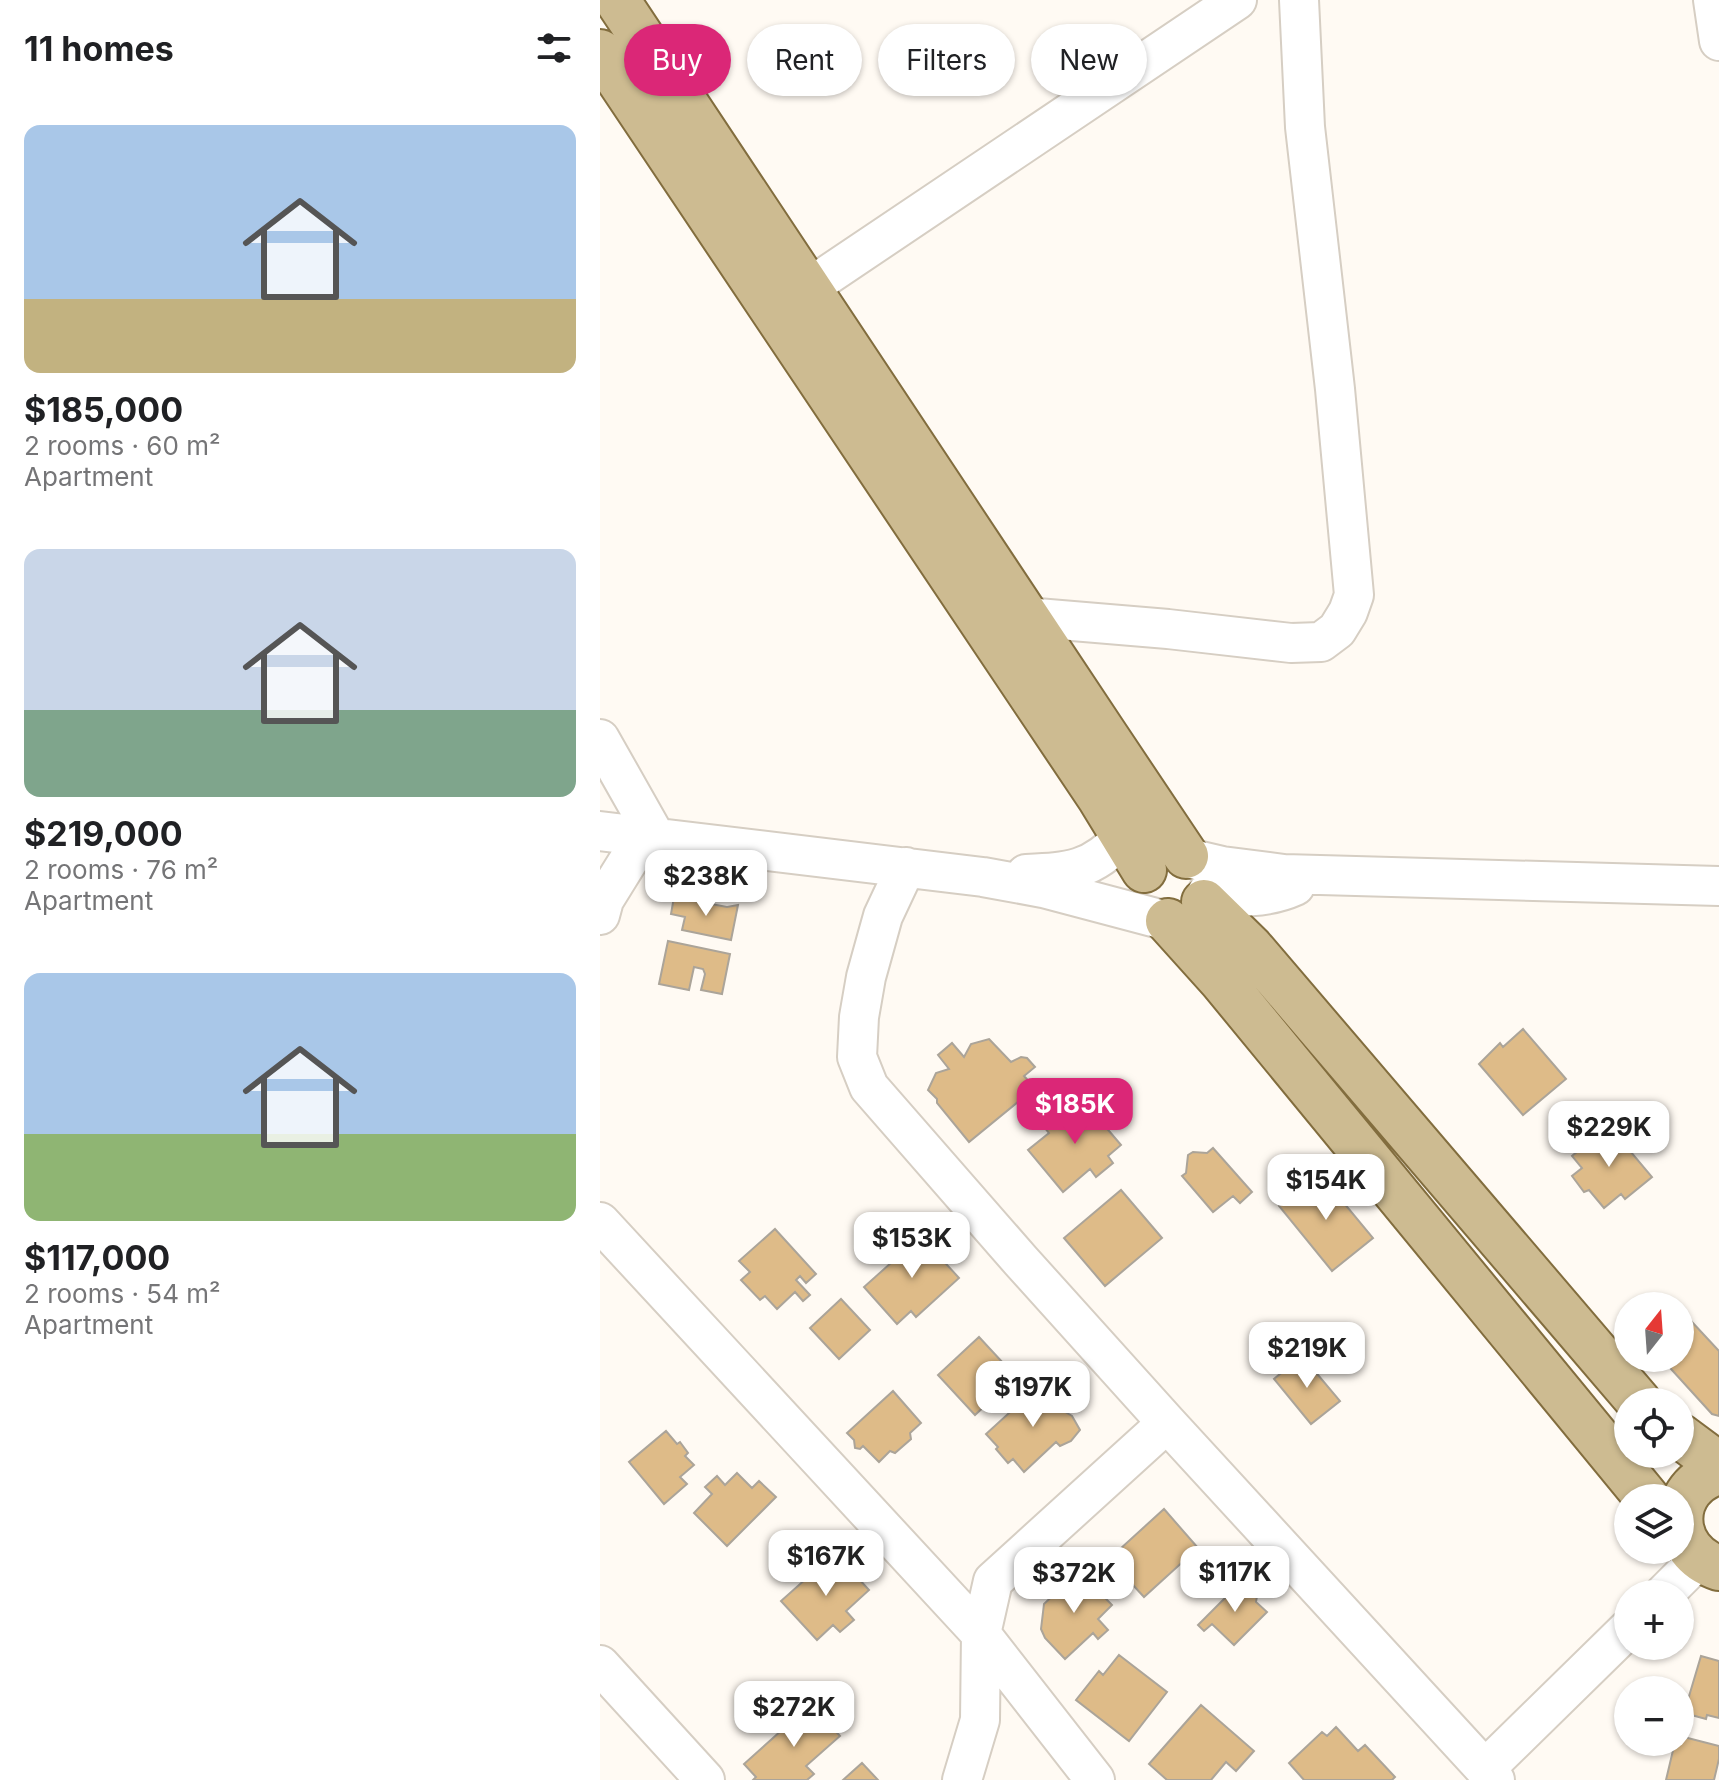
<!DOCTYPE html>
<meta charset="utf-8">
<style>
body{margin:0;font-family:Inter,sans-serif;background:#f6f6f6;color:#202124;height:100vh;display:flex;flex-direction:column;font-size:30px;white-space:nowrap}
*{box-sizing:border-box;margin:0}
p{font-size:26px;color:#757577}
.icon{flex:none;width:44px;height:44px;fill:none;stroke:currentColor;stroke-width:2;stroke-linecap:round;stroke-linejoin:round}
.map{position:relative;flex:1;overflow:hidden}
.side{display:flex;flex-direction:column;background:#fff;width:600px}
.side>*{flex:none}
.guide{position:absolute;left:24px;top:24px;width:760px;height:72px;display:flex;gap:16px}
.needle{width:52px;rotate:17deg}
.tools{position:absolute;left:1014px;top:1292px;display:grid;gap:16px}
.tools a{display:grid;place-items:center;width:80px;height:80px;border-radius:50%;background:#fff;box-shadow:0 2px 6px #0004;font-size:40px}
.price{position:absolute;translate:-50% -68px;padding:0 18px;border-radius:16px;background:#fff;color:#222;font-size:26px;line-height:52px;filter:drop-shadow(0 2px 4px #0008)}
.price::after{content:'';position:absolute;left:50%;top:48px;width:24px;height:18px;margin-left:-12px;background:inherit;clip-path:polygon(0 0,100% 0,50% 100%)}
.price.on{background:#db2777;color:#fff}
ul{padding:0;list-style:none}
li{display:grid;align-content:center;gap:16px;height:424px;padding:0 24px}
li span{display:grid;place-items:center;height:248px;border-radius:16px;color:#555}
li>.icon{margin-inline-start:auto}
span .icon{width:144px;height:144px;fill:#fffc;stroke-width:1}
li b{font-size:34px}
h2{display:flex;justify-content:space-between;align-items:center;height:96px;padding:0 24px;font-size:34px}
.chip{padding:0 28px;border-radius:36px;background:#fff;box-shadow:0 2px 6px #0004;font-size:28px;line-height:72px}
.chip.on{background:#db2777;color:#fff}
main{display:flex;flex:1;min-height:0}
.map>svg:first-child{display:block}
</style>
<main>
<section class="side">
<h2>11 homes<svg class="icon" aria-label="filters" viewBox="0 0 24 24"><path d="M4 7h16M4 17h16"/><circle cx="9" cy="7" r="2"/><circle cx="15" cy="17" r="2"/></svg></h2>
<ul>
<li><span style="background:linear-gradient(#a9c7e8 70%,#c2b280 0)"><svg class="icon" aria-label="home" viewBox="0 0 24 24"><path d="M3 11l9-7 9 7M6 9v11h12V9"/></svg></span><div><b>$185,000</b><p>2 rooms · 60 m²</p><p>Apartment</p></div></li>
<li><span style="background:linear-gradient(#c9d6e8 65%,#7fa58c 0)"><svg class="icon" aria-label="home" viewBox="0 0 24 24"><path d="M3 11l9-7 9 7M6 9v11h12V9"/></svg></span><div><b>$219,000</b><p>2 rooms · 76 m²</p><p>Apartment</p></div></li>
<li><span style="background:linear-gradient(#a9c7e8 65%,#8fb573 0)"><svg class="icon" aria-label="home" viewBox="0 0 24 24"><path d="M3 11l9-7 9 7M6 9v11h12V9"/></svg></span><div><b>$117,000</b><p>2 rooms · 54 m²</p><p>Apartment</p></div></li>
</ul>
</section>
<div class="map">
<svg width="1119" height="1780" viewBox="0 0 1119 1780">
<rect width="100%" height="100%" fill="#fffaf3"/>
<!-- building -->
<path fill="#debb88" stroke="#aba499" stroke-width="2" d="M74 897 127 907 138 905 131 940 82 930 85 917 71 914Z
M68 941 130 954 122 994 101 990 105 974 103 969 94 967 89 990 59 984Z
M923 1029 966 1079 923 1115 879 1064 900 1043 903 1047Z
M389 1039 411 1062 421 1057 427 1058 435 1067 424 1076 435 1088 369 1142 337 1103V1099L328 1090 336 1073 349 1069 338 1055 352 1043 364 1057 371 1044Z
M480 1097 521 1145 508 1156 513 1163 496 1177 490 1169 463 1192 428 1150 449 1133 444 1127Z
M1009 1126 1052 1177 1025 1199 1021 1194 1004 1208 989 1190 984 1192 972 1176 982 1168 972 1156Z
M613 1148 652 1192 640 1203 633 1196 613 1212 582 1176 586 1173 588 1155 593 1152 607 1153Z
M719 1173 773 1238 732 1271 679 1206Z
M521 1190 562 1238 505 1286 464 1238Z
M175 1229 216 1274 206 1283 200 1276 196 1280 210 1295 203 1301 195 1292 177 1309 165 1296 160 1300 141 1280 150 1272 139 1261Z
M316 1231 359 1278 316 1317 311 1311 297 1324 264 1287 310 1246 305 1241Z
M241 1299 270 1330 239 1359 210 1328Z
M1092 1322 1119 1351V1416L1112 1414 1061 1358H1080V1333Z
M379 1337 416 1377 375 1415 338 1375Z
M702 1356 740 1401 711 1424 674 1379Z
M440 1385 453 1399 462 1404V1410L472 1416 480 1430 471 1441 460 1446 456 1442 424 1472 413 1459 408 1463 396 1449 398 1447 386 1434Z
M293 1391 321 1423 310 1433 311 1439 295 1453 290 1451 279 1462 263 1446 260 1449 255 1448 254 1440 247 1433Z
M66 1431 77 1444 80 1442 88 1453 85 1456 94 1465 80 1477 87 1484 64 1504 29 1462Z
M137 1473 152 1488 159 1481 176 1497 127 1546 94 1513 112 1494 105 1487 117 1476 125 1485Z
M564 1509 598 1548 544 1597 509 1559Z
M235 1553 269 1590 246 1611 254 1620 240 1632 233 1625 217 1640 181 1601Z
M479 1571 512 1605 498 1619 508 1630 498 1639 493 1633 465 1659 445 1638 441 1629 444 1604Z
M642 1581 657 1596 656 1602 667 1612 634 1645 612 1624 604 1631 598 1625Z
M519 1655 567 1692 529 1741 476 1700 499 1671 503 1675Z
M1101 1656 1119 1661V1718L1107 1715 1106 1719 1084 1713Z
M211 1704 240 1736 206 1766 214 1774 207 1780H153L156 1777 144 1764Z
M601 1705 654 1751 636 1771 626 1762 611 1780H567L549 1764Z
M736 1727 758 1751 765 1745 795 1777 792 1780H704L689 1763 722 1732 727 1736Z
M1080 1736 1119 1746V1759L1114 1780H1066L1075 1742H1080Z
M262 1763 278 1780H243Z"/>
<g fill="none" stroke-linecap="round" stroke-linejoin="round">
<!-- minor casing -->
<g stroke="#d6cec3" stroke-width="42">
<path id="minor" d="M1113 0 1119 41
M210 287 637 0
M425 617 568 629 691 643 721 642 737 630 748 612 754 595 735 389 705 127 699 0
M0 739 56 838 30 858 4 900 0 915
M0 831 383 877 443 888 560 919
M592 859 622 866 684 874 1119 886
M306 867 283 916 266 977 259 1017 257 1057 269 1087 421 1261 567 1423 895 1780
M426 874C469 872 492 871 523 837
M607 893C638 898 666 899 695 886
M0 1222 381 1634 495 1780
M1064 1594 1099 1559
M0 1665 105 1780
M885 1769 1028 1629
M362 1780 380 1720 381 1634 393 1581 567 1423"/>
</g>
<!-- major casing -->
<g stroke="#826d3e" stroke-width="48">
<path id="major" d="M17 0C209 285 395 572 586 856
M0 52 500 798 544 870
M604 902 651 948 1039 1402
M568 921 622 981 1047 1498
M1080 1436 1119 1465
M1119 1472C1067 1486 1068 1552 1119 1568"/>
</g>
<!-- minor -->
<use href="#minor" stroke="#fff" stroke-width="38"/>
<!-- major -->
<use href="#major" stroke="#cdbb91" stroke-width="44"/>
</g>
</svg>
<div class="tools">
<a><svg class="needle" viewBox="-14 -14 28 28"><path d="M0-13l5 13h-10z" fill="#e53935"/><path d="M0 13l5-13h-10z" fill="#757577"/></svg></a>
<a><svg class="icon" aria-label="locate" viewBox="0 0 24 24"><circle cx="12" cy="12" r="6"/><path d="M12 2v4M12 18v4M2 12h4M18 12h4"/></svg></a>
<a><svg class="icon" aria-label="layers" viewBox="0 0 24 24"><path d="M12 4l9 5-9 5-9-5zM3 14l9 5 9-5"/></svg></a>
<a>+</a>
<a>−</a>
</div>
<b class="price" style="left:106px;top:918px">$238K</b>
<b class="price on" style="left:475px;top:1146px">$185K</b>
<b class="price" style="left:1009px;top:1169px">$229K</b>
<b class="price" style="left:726px;top:1222px">$154K</b>
<b class="price" style="left:312px;top:1280px">$153K</b>
<b class="price" style="left:707px;top:1390px">$219K</b>
<b class="price" style="left:433px;top:1429px">$197K</b>
<b class="price" style="left:226px;top:1598px">$167K</b>
<b class="price" style="left:635px;top:1614px">$117K</b>
<b class="price" style="left:474px;top:1615px">$372K</b>
<b class="price" style="left:194px;top:1749px">$272K</b>
<div class="guide">
<a class="chip on">Buy</a>
<a class="chip">Rent</a>
<a class="chip">Filters</a>
<a class="chip">New</a>
</div>
</div>
</main>
